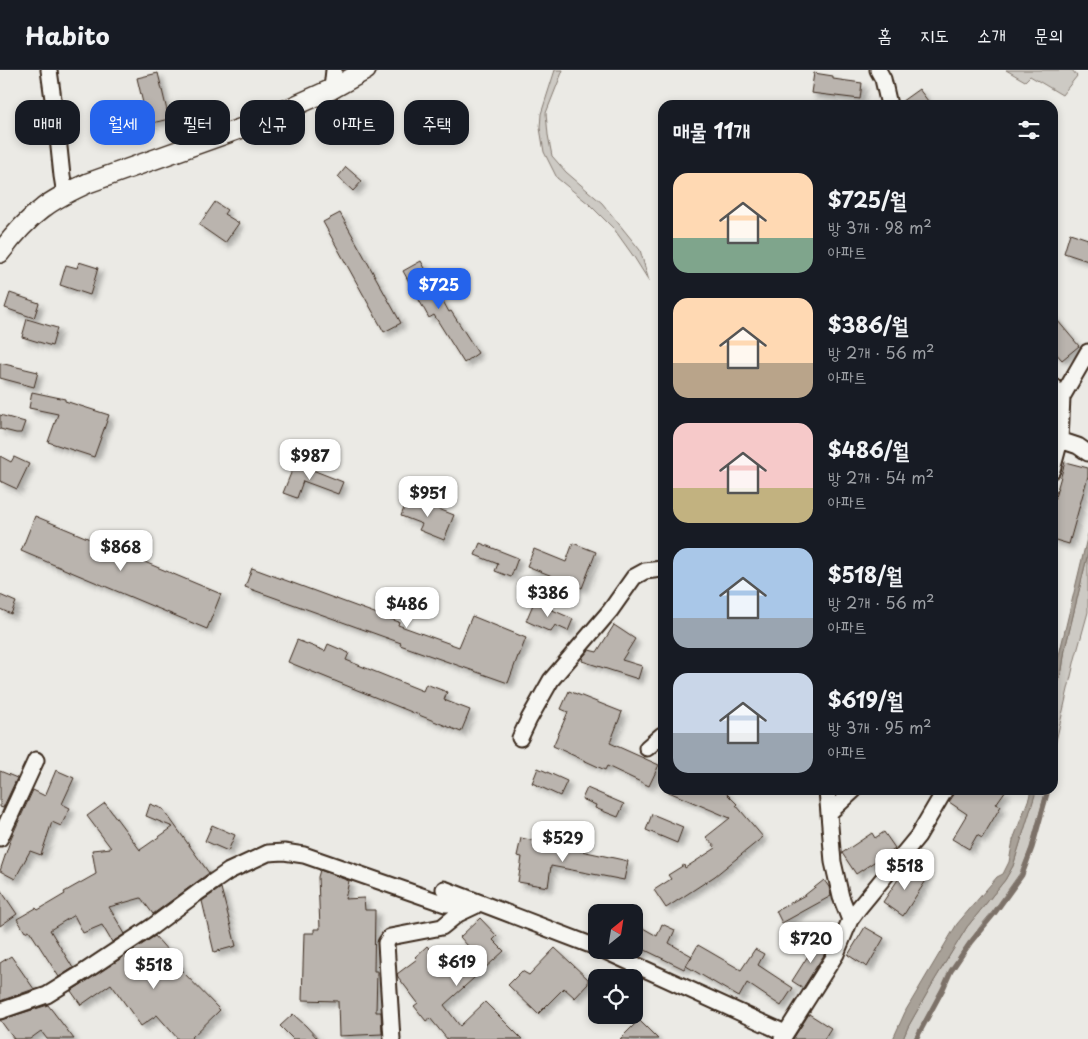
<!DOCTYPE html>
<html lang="ko">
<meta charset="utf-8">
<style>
body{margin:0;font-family:"Playpen Sans","Poor Story",sans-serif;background:#20242c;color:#f1f3f6;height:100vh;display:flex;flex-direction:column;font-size:19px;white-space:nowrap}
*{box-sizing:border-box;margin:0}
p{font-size:16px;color:#9ea1a6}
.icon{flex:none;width:28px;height:28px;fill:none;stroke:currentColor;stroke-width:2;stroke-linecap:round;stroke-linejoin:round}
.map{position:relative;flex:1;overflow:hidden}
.sheet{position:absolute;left:658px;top:30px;width:400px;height:695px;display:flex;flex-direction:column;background:#171b24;border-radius:15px;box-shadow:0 2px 8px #0003}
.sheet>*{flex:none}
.banner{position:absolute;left:15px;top:30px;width:475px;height:45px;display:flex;gap:10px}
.needle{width:32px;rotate:30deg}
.tools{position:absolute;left:588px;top:834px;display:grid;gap:10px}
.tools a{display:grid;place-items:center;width:55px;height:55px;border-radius:10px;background:#171b24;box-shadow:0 2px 8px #0003;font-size:25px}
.price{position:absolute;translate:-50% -42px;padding:0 11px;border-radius:10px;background:#fff;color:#222;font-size:16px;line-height:32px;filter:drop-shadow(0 1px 2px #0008)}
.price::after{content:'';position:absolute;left:50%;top:30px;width:15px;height:11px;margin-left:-8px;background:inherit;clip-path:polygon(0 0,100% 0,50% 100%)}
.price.active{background:#2563eb;color:#fff}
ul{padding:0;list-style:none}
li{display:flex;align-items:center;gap:15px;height:125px;padding:0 15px}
li span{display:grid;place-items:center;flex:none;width:140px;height:100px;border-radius:15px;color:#555}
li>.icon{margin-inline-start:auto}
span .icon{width:60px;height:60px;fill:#fffc;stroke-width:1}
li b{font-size:21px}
h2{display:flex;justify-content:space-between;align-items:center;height:60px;padding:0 15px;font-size:21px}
.tag{padding:0 18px;border-radius:15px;background:#171b24;box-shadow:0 2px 8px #0003;font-size:18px;line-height:45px}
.tag.active{background:#2563eb;color:#fff}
header{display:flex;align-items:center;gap:30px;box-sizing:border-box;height:70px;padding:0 25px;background:#171b24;border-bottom:1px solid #363941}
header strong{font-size:24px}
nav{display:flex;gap:28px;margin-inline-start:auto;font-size:18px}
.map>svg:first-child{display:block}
</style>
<header>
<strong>Habito</strong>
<nav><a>홈</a><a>지도</a><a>소개</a><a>문의</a></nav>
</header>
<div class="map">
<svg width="1088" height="969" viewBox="0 0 1088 969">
<defs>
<filter id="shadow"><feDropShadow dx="4.5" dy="4.5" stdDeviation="2.5" flood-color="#0004"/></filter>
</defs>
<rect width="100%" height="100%" fill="#ebeae5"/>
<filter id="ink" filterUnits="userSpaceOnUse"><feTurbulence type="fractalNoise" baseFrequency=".02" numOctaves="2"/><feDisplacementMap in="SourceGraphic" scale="10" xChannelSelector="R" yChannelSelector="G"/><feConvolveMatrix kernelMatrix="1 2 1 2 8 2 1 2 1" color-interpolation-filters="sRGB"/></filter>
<g filter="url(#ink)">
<!-- green -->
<path fill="#cdcac4" stroke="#847a71" d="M555 0H563L546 43 548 65 552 86 566 102 602 133 640 180 649 211 634 187 614 159 589 134 557 108 544 82 540 58 541 44Z
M1006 0H1072L1077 6 1062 25 1030 6 1025 11Z
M1088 483V542L1075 589 1053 684V631L1062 600 1065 579Z
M1036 720H1046L1030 778 1020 803 993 841 982 854 960 884 914 969H903L908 957 934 911 967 857 1005 810 1013 796Z"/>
<!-- water -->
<path fill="#a8a198" stroke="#7c7167" d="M1088 464V483L1065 579 1062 600 1053 631V610Z
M1031 720H1036L1035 725 1013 796 1005 810 967 857 934 911 908 957 903 969H893L906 940 957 854 997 807 1003 804 1009 792 1013 770 1029 728Z"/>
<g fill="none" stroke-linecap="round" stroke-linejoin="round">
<!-- stream -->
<path stroke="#7c7167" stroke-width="5" d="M1052 695 1053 694
M916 969 943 919 951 901 970 873 994 844 1022 805 1032 778 1048 720"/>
</g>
<!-- building -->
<path fill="#bab4ae" stroke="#3b2a1e" filter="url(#shadow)" d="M158 3 169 49 148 54 137 8Z
M814 3 833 6V9L862 13 860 29 811 23Z
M919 19 931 35H898V34Z
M346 97 362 111 353 121 338 107Z
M215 132 227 140 224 144 239 153 225 173 199 155Z
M340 143 401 253 384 262 323 152Z
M1070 163 1088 169V191L1064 183Z
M421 191 449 242 451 241 478 283 464 293 434 245 429 248 403 201Z
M79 192 98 198 90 225 60 215 66 195 77 198Z
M10 223 39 233 34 248 5 238Z
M1052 244 1079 276 1062 290 1052 279Z
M27 249 57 258 52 276 22 267Z
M0 293 38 302 34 317 0 308Z
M32 322 65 329V331L109 345 94 387 48 372 58 344 29 338Z
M0 345 25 352 21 363H16L0 359Z
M0 386 11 392 14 387 29 394 17 419 0 411Z
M1065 392 1088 398V406L1069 474 1052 469V438Z
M295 393 343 412 338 424 303 411 297 428 283 423Z
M408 427 454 445 444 470 419 460 422 454 401 446Z
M35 446 221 524 207 559 21 481Z
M480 473 518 488 511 507 495 501 498 494 475 485Z
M573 473 596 482 582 518 527 496 534 479 566 492Z
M252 498 399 552 398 555 459 577 472 546 526 568 519 586H518L508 613 400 575 401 573 245 517Z
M0 525 16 532 11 544 0 539Z
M534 532 573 549 568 561 555 555 551 562 526 551Z
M614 555 635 569 622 590 642 596 638 609 582 591 583 587 589 580 597 582Z
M297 570 325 581 328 574 349 583 346 590 423 621 426 614 447 622 444 630 470 640 461 662 288 592Z
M569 621 622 642 610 673 659 695 649 716 607 696 605 700 553 676 568 642 561 639Z
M538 698 567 711 560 726 532 713Z
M56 700 74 708 62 734 70 738 61 756 52 752 41 785 30 781 15 809 0 801 11 768 33 720 45 726Z
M0 701 17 708 3 738 0 737Z
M587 718 624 734 618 747 595 738 596 735 582 729Z
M664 720H723L737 734 736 735 763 767 715 806 666 838 654 820 671 809 668 805 684 795 685 798 716 778 706 767 730 748Z
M957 720H1006L996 734 1001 736 982 768 977 765 969 779 952 769 967 744 949 732Z
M105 733 140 780 173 757 146 746 150 734 163 739 209 803 153 844 141 828 109 837 125 864 112 872 102 855 83 863 74 845 50 860 73 898 59 907 29 860 25 862 17 849 36 838 38 840 65 824 64 822 96 804 92 780 111 778 87 746Z
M652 744 683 757 677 773 646 760Z
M212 755 235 765 228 781 205 771Z
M884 762 895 778 856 804 842 783 872 763 875 768Z
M521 768 628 791 624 810 551 796 548 817 518 812 522 787 517 786Z
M907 796 927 809 903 846 883 832Z
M320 800 349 811 345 829 364 828 365 840H375L374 901H377L376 942H381L382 964 339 966 338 931 302 930 304 863H314V859H320L318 807Z
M824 810 829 817 831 826 782 853 776 841 805 825Z
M221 818 236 876 214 882 202 831Z
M0 819 17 844 0 856Z
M480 848 497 866 493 870 504 881 444 935 460 956 485 932 522 969H447L430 948 426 951 414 936 418 933 398 907 397 904 417 889 415 887 427 876 446 896 468 876 460 867Z
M634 853 657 866 662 854 675 860 669 873 692 886 684 899 643 879 639 886 634 884Z
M865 857 884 868 867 897 848 885Z
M155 866 183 898 181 900 220 940 190 969H178L157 945 141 956 111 914 81 935 71 921Z
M818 870 829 877 803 918 792 911Z
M698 875 741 900 755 879 764 884 758 895 793 918 781 936 747 913 739 927 686 896Z
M555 878 588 909V914L575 928 564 918 538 944 508 915 522 901 529 905Z
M11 886 34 919 0 931V893Z
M48 935 74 969H47L41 961 30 969H14L0 950Z
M293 944 306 956 318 969H293L280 956Z
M809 944 831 958 824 969H793Z
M639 950 658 969H620Z"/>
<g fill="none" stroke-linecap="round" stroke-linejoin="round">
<!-- minor casing -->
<g stroke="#3b2a1e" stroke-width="19">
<path id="minor" d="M49 0 57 58 62 106 65 124
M878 0 883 9 889 35
M332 19 334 0
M1052 315 1062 327
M1060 370 1078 376 1088 383
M1052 400 1060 370 1062 327 1088 282
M520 668 529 649 551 610 610 541 634 507 645 501 662 499
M647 678 662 665
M827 720 833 792 841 827 850 850
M829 743 854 720
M0 768 36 690
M444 819 596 877
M603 880 785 963
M0 941 47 925 84 902 153 856 200 821 229 801 268 783 284 782 304 785 445 834 481 833
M392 969 386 873 390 867 442 857 458 844 475 836
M782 969 836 884 850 850 858 839 918 766 945 720"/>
</g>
<!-- tertiary casing -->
<g stroke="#3b2a1e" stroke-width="22">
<path id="tertiary" d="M0 183C12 167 27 150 43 138 57 127 73 120 88 113L259 52 332 19 366 0"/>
</g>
<!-- minor -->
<use href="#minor" stroke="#f6f6f2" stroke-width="15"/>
<!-- tertiary -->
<use href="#tertiary" stroke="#f6f6f2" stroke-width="19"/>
</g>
</g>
</svg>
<div class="tools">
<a><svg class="needle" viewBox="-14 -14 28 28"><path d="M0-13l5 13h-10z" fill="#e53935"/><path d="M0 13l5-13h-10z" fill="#9ea1a6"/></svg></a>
<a><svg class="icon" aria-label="locate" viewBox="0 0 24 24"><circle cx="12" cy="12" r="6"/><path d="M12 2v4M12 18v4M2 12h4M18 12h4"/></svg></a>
</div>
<b class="price active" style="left:439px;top:240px">$725</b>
<b class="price" style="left:310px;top:411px">$987</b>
<b class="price" style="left:428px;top:448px">$951</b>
<b class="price" style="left:121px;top:502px">$868</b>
<b class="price" style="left:548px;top:548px">$386</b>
<b class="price" style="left:407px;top:559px">$486</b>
<b class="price" style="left:563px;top:793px">$529</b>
<b class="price" style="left:905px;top:821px">$518</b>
<b class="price" style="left:811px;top:894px">$720</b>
<b class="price" style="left:457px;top:917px">$619</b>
<b class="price" style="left:154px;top:920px">$518</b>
<div class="banner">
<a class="tag">매매</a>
<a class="tag active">월세</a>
<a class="tag">필터</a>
<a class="tag">신규</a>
<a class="tag">아파트</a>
<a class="tag">주택</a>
</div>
<section class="sheet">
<h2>매물 11개<svg class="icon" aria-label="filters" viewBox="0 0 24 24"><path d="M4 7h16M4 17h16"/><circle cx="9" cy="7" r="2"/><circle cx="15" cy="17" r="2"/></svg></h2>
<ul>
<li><span style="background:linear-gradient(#ffd9b3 65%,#7fa58c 0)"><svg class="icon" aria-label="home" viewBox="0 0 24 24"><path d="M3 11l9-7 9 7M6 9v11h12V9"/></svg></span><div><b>$725/월</b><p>방 3개 · 98 m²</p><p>아파트</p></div></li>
<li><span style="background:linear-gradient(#ffd9b3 65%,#b9a48a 0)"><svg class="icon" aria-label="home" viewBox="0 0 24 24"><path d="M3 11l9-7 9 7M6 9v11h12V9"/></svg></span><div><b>$386/월</b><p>방 2개 · 56 m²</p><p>아파트</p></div></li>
<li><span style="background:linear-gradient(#f6c9c9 65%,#c2b280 0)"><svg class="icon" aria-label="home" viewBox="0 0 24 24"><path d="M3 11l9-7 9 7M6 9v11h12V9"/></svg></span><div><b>$486/월</b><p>방 2개 · 54 m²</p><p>아파트</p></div></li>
<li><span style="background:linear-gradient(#a9c7e8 70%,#9aa5b1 0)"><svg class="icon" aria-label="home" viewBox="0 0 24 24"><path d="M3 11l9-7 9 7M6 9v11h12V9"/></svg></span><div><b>$518/월</b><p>방 2개 · 56 m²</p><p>아파트</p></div></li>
<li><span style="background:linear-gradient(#c9d6e8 60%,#9aa5b1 0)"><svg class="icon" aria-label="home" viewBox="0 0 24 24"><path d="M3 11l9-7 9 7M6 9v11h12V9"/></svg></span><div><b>$619/월</b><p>방 3개 · 95 m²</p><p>아파트</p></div></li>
</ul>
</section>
</div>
